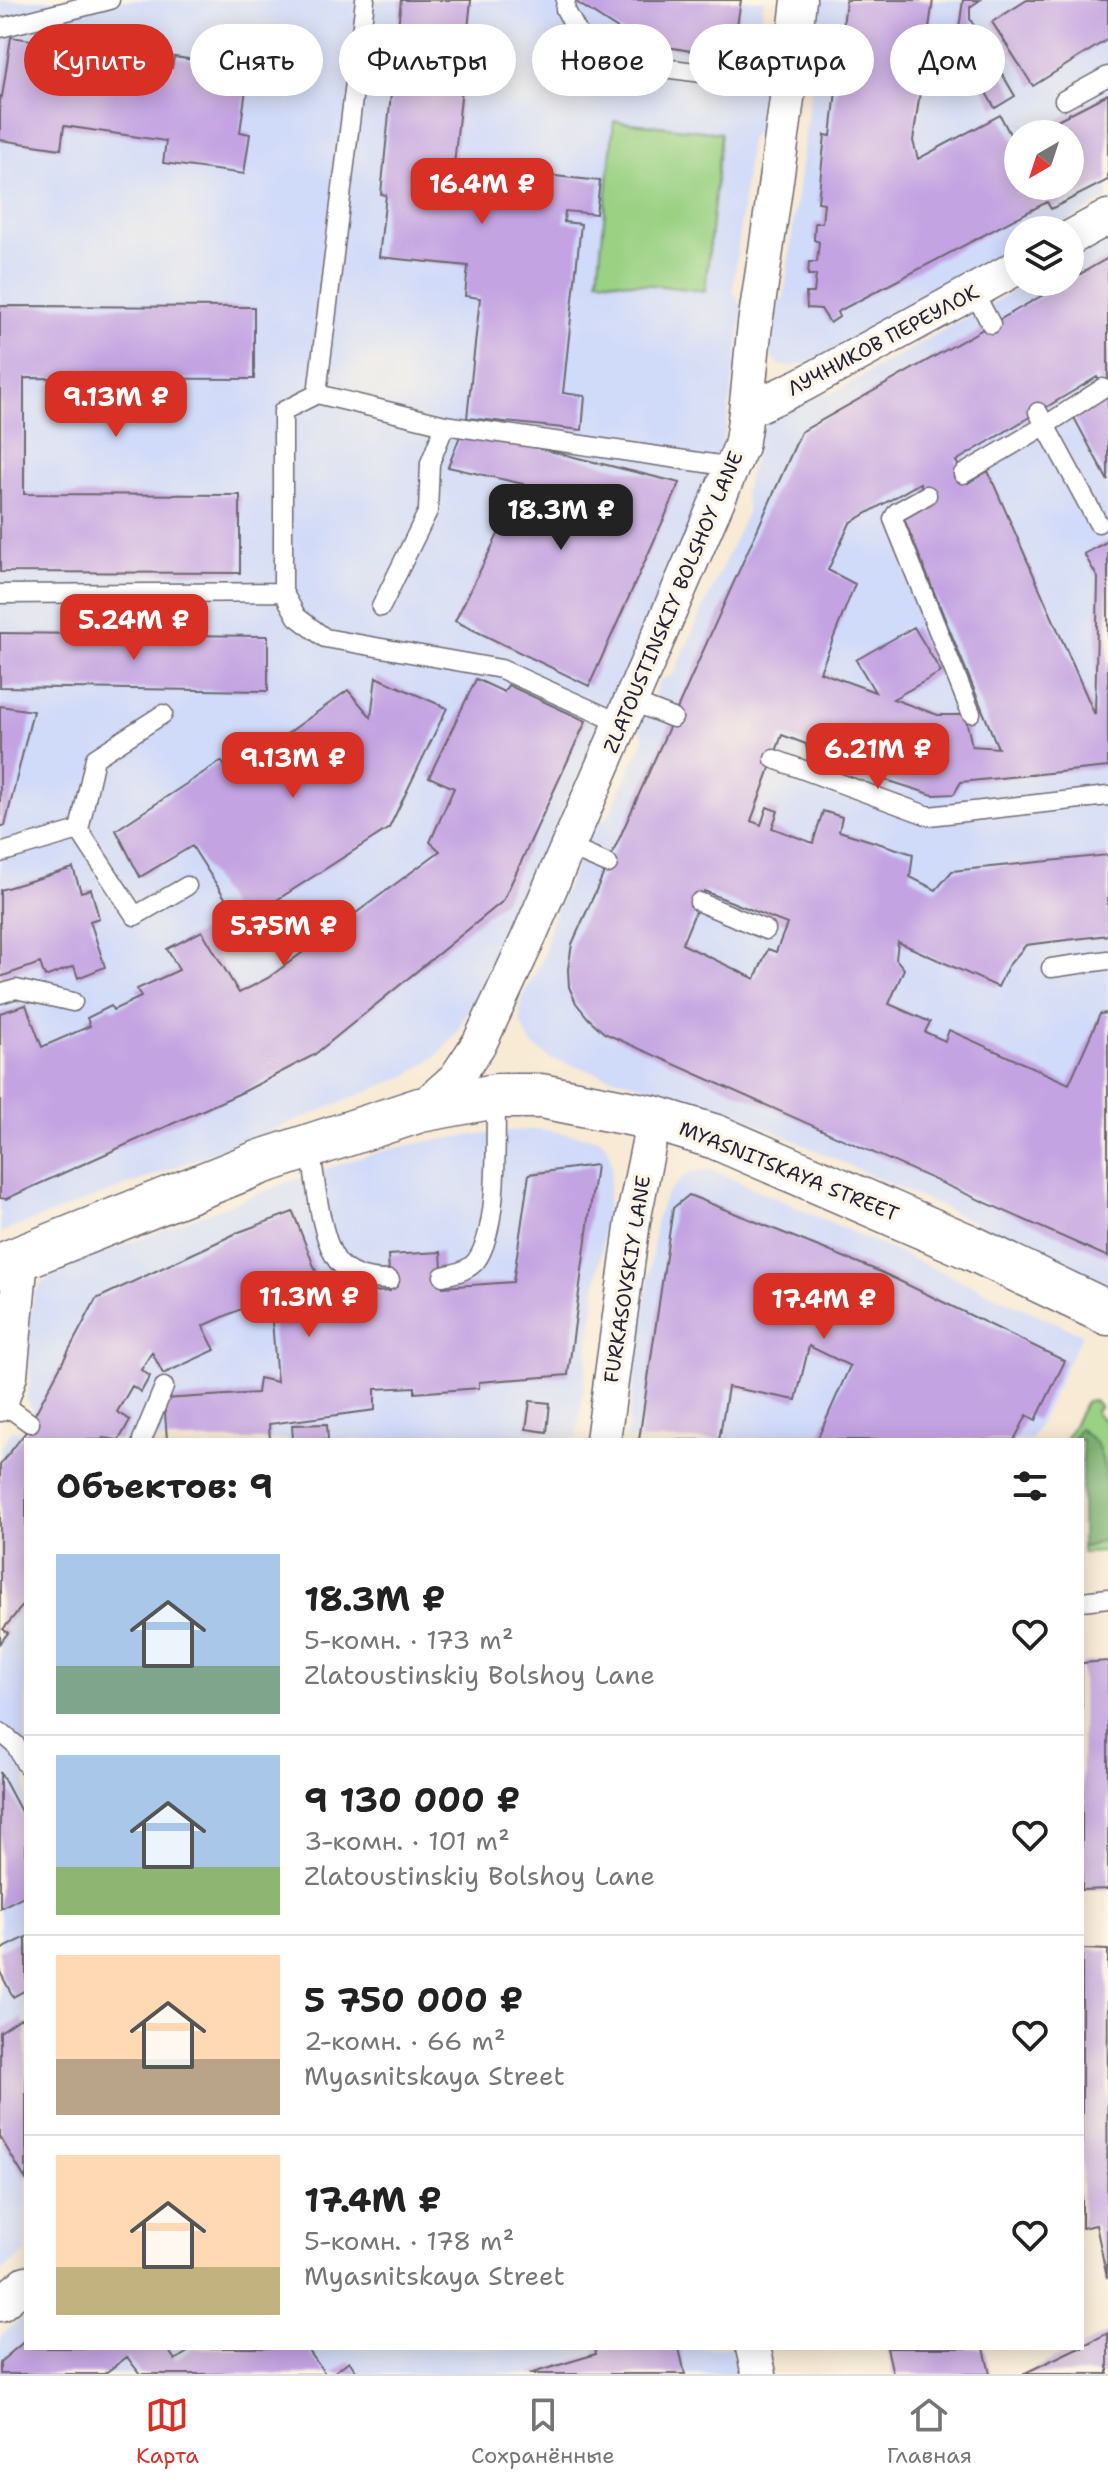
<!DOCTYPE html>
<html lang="ru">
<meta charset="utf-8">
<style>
body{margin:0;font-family:"Shantell Sans",sans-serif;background:#f6f6f6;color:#222;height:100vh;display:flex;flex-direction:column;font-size:30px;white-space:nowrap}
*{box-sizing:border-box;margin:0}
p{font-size:26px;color:#767676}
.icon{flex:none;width:44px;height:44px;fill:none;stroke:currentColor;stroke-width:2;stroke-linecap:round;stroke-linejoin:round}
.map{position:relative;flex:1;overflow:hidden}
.drawer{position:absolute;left:24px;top:1438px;width:1060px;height:912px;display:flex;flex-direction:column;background:#fff;border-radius:0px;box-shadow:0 4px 20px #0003}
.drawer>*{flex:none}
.hud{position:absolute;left:24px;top:24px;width:1060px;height:72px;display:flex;gap:16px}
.needle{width:52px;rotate:219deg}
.buttons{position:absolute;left:1004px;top:120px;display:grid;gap:16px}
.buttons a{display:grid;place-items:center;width:80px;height:80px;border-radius:50%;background:#fff;box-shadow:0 4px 20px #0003;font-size:40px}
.price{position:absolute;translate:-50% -68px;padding:0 18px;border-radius:16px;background:#d93025;color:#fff;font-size:26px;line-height:52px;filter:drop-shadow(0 2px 4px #0008)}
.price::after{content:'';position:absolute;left:50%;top:48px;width:24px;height:18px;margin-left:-12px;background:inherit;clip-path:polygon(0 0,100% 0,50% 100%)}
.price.active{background:#222;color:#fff}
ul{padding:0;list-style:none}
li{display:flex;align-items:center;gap:24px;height:200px;padding:0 32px}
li+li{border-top:2px solid #e0e0e0}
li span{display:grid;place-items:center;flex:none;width:224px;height:160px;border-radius:0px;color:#555}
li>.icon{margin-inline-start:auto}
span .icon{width:96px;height:96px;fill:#fffc;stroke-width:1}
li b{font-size:34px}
h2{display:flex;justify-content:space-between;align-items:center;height:96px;padding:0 32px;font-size:34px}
.tag{padding:0 28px;border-radius:36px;background:#fff;box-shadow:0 4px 20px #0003;font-size:28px;line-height:72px}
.tag.active{background:#d93025;color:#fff}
.menu{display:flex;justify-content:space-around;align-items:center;height:112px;border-top:2px solid #e0e0e0;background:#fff;font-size:22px;color:#767676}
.menu a{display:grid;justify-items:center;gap:4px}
.menu .active{color:#d93025}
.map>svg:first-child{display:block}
</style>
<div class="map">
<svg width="1108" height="2374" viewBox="0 0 1108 2374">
<rect width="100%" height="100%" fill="#fcf5e5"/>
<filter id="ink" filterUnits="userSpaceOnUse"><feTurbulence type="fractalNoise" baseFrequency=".0125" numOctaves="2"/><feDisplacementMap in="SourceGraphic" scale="16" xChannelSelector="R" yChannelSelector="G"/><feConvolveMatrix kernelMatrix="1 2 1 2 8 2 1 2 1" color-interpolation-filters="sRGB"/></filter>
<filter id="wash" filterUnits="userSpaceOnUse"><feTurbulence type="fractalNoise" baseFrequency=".006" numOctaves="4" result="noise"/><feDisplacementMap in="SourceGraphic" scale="32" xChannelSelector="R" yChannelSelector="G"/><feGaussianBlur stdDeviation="1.8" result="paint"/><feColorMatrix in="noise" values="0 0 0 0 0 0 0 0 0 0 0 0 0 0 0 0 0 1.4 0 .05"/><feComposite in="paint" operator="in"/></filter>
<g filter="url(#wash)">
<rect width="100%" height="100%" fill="#f8ead4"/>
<!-- built -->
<path fill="#d0daf9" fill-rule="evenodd" d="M0 0H764L757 55 768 67 762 126 750 137 733 292 743 306 741 325 726 428 710 486 496 958 454 1037 437 1056 406 1076 253 1138 0 1233Z
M822 0H1108V199L1052 230H1018V249L816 360 792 367 781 366 768 352 771 311 784 298ZM1018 134H1070V186H1018Z
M1108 238V1283L760 1125 658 1088 606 1076 550 1058 531 1044 521 1024 520 1009 524 993 544 956 550 924 595 823 608 817 644 739 639 725 660 680 673 675 748 510 744 492 763 427 769 417 814 392 830 394 1029 282H1070V259Z
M539 1129 600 1139 606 1145 609 1151 612 1167 577 1440H26V2252L0 2273V1449L12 1430 25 1432 35 1412 26 1400 30 1383V1315L34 1294 42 1283 59 1270 314 1172 379 1152 428 1141 495 1132Z
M701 1170H712L1082 1334 1031 1440H626L657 1217 666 1195 681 1179 690 1172Z
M26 2314V2348H731L738 2374H0V2336Z"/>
<!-- green -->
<path fill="#9ad183" stroke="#5e7a5f" stroke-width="2" d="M614 121 721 133 705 291 598 279Z
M1094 1400 1100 1407 1095 1412 1108 1425V1552L1082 1553V1440H1065L1086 1401Z"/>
<!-- forest -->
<path fill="#7bb371" stroke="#4e6a56" stroke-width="2" d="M1079 1428C1084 1434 1093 1438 1097 1445 1108 1466 1108 1514 1108 1539L1082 1548V1440H1072Z"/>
<g id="blocks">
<!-- building -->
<path fill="#c3a3e2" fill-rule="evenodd" d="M401 0H471L454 165 600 181 596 214 565 211 564 222 581 224 563 393 585 396 582 430 467 418 480 298 465 296 468 266 379 257 386 195 381 194 391 94 377 93 380 70 393 72Z
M573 0H741L732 58 638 42Z
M846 0H933L913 141 918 159 1000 115 1014 142 1018 140V186H1070V134H1030L1108 94V180L1051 209 1047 202 837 312 839 317 830 323 821 309 807 308 806 293H814L816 275H808L809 262H817L819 242 814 240 815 223H822L824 203 818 202 825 135 831 136Z
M963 0H980L970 7V19L1015 96 995 108 957 43Z
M1027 0H1108V39L1033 86 992 22Z
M11 37 78 47 77 54 172 68 174 57 249 68 240 132 250 134 244 174 163 163 166 141 64 126 61 149 0 140V96L2 97Z
M1108 258V481L1071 412 1106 392 1097 377 956 461 968 483 988 471 1095 715 1098 578 1084 554 1108 541V767L961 782 954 794 933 795 808 755 806 744 782 735 751 821 761 825 767 807 778 811 772 828 813 843 823 811 842 817 839 831 913 854 910 877 936 890 952 871 1108 855V935L1026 945 1008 966 998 987 898 942 896 959 904 969 889 1004 930 1022 925 1032 945 1041 949 1030 1069 1084 1100 1014 1108 1013V1257L604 1033 588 1018 576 1003 569 987 568 969 572 944 801 432 1066 282H1070V280ZM920 483 930 504 904 519 998 748 972 746 965 715H938L893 699 941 672 914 627 856 660 875 692 820 672 855 584 828 570 850 523ZM704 891 787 924 776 952 768 949 755 979 682 944Z
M0 306 254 307V379L24 378V494L240 495V573L0 572Z
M460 436 521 444 680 483 589 686 455 621 523 484 448 467Z
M0 633 268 636V691L0 687Z
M376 677 447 708 389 828 241 923 192 846 140 877 116 830 221 761 231 774 348 690 371 717Z
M476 679 504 692 508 685 586 721 503 901 314 1055 245 1091 6 1199 0 1198V1013L26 1005 42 1047 90 1026 87 1018 111 1006 113 1010 141 997 137 989 179 970 167 949 202 931 239 993 268 978 440 851 430 842 454 788 429 777Z
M0 706 33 711 5 826H0Z
M73 868 81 892 91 889 99 918 90 921 105 967 78 978 74 966 45 977 40 963 0 977V890Z
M596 1165 568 1375 479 1382V1388L415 1393V1387L375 1389V1410L269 1424 270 1440H167L164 1399 257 1393 259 1378 277 1382 270 1296 203 1326 215 1350 163 1374 152 1352 141 1370 150 1376 141 1392 132 1386 117 1412 130 1420 119 1440 103 1438 101 1440H26V1602L3 1629 8 1633 0 1643V1465L25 1433 96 1299 239 1232 293 1212 325 1295 390 1291 388 1255 441 1252 443 1287 513 1282 529 1174Z
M689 1195 881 1272 1065 1361 1036 1420 1027 1415 1014 1440H817L850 1366 809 1346 796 1400 728 1387 719 1440H639L673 1208Z
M530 1401 550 1403 547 1432 526 1429Z
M327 1424 328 1440H293L292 1425Z
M1108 1661V1889L1082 1890V1663Z
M0 1772 26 1821V1895L0 1908Z
M26 1937V1990L13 1997 0 1972V1950Z
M1082 1949 1108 1950 1107 2278 1096 2225 1082 2228Z
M21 2018 26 2026V2180L0 2137V2032Z
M1108 2333V2374H1023L1077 2348H1082V2346Z
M26 2340V2348H167L175 2360 194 2348H307L325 2374H140L127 2357 104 2374H0V2362Z
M595 2348H679L685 2374H529L596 2354Z
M887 2348H984L990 2374H893Z
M349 2361 358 2374H332Z"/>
</g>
</g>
<g filter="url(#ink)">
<use href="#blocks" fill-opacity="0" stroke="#6d6871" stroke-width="2"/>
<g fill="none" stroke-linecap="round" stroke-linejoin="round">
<!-- service casing -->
<g stroke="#6d6871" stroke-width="21">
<path id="service" d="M566 0 565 9 592 59 790 84
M0 28 110 0
M1064 100 1108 76
M973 291 991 324
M317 394 445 425 733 467
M1038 412 1098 523
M963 474 1046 425 1103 388
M927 495 897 512 893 519 971 713
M283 592V411L317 394 365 0
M0 594 283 592 297 617 325 638 501 669 620 723
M381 607 428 511 430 463 445 425
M630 701 673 718
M774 759 929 816 1108 796
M79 830 135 916 187 886
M568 847 608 864
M0 853 79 830 95 758 163 714
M699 902 766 930
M1051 968 1108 960
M0 994 16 989 73 1002
M310 1145C315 1175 320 1247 342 1266 355 1278 373 1280 390 1280
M443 1276C455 1273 468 1271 476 1261 500 1229 495 1137 496 1096
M1 1402 30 1423
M142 1440 164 1387
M1082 1601 1108 1598
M0 1732 15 1744 26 1765"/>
</g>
<!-- minor casing -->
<g stroke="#6d6871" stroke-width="37">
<path id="minor" d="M1070 238 1108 217
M748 410 802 385 1018 267
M420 1110 456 1078 480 1042 527 941 741 446C749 403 750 360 756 317 772 212 787 106 799 0
M0 1404 10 1375 21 1258
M603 1440 633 1221 654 1118
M0 2304 26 2283
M753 2348 759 2374"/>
</g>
<!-- secondary casing -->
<g stroke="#6d6871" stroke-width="47">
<path id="secondary" d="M0 1266 261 1162 420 1110 496 1096H541L654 1118 716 1137 972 1248 1108 1313"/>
</g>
<!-- service -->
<use href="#service" stroke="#fff" stroke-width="18"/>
<!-- minor -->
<use href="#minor" stroke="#fff" stroke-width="34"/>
<!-- secondary -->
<use href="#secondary" stroke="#fff" stroke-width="44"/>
</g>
</g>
<g text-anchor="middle" stroke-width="7" stroke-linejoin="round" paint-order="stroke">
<!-- street labels -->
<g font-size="20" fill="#22223b" stroke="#fcf5e5">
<text transform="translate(883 340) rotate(-28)" y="7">ЛУЧНИКОВ ПЕРЕУЛОК</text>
<text transform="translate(673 602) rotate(-67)" y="7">ZLATOUSTINSKIY BOLSHOY LANE</text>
<text transform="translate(789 1171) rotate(22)" y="7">MYASNITSKAYA STREET</text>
<text transform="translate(627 1279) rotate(-81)" y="7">FURKASOVSKIY LANE</text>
</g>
</g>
</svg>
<div class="buttons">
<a><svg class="needle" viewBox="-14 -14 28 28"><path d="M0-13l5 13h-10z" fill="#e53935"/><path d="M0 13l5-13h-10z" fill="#767676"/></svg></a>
<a><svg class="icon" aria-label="layers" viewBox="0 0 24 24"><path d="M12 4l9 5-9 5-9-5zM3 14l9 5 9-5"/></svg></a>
</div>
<b class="price" style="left:482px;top:226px">16.4M ₽</b>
<b class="price" style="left:116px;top:439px">9.13M ₽</b>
<b class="price active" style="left:561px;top:552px">18.3M ₽</b>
<b class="price" style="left:134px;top:662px">5.24M ₽</b>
<b class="price" style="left:878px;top:791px">6.21M ₽</b>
<b class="price" style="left:293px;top:800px">9.13M ₽</b>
<b class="price" style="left:284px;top:968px">5.75M ₽</b>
<b class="price" style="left:309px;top:1339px">11.3M ₽</b>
<b class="price" style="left:824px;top:1341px">17.4M ₽</b>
<div class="hud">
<a class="tag active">Купить</a>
<a class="tag">Снять</a>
<a class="tag">Фильтры</a>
<a class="tag">Новое</a>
<a class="tag">Квартира</a>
<a class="tag">Дом</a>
</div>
<section class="drawer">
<h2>Объектов: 9<svg class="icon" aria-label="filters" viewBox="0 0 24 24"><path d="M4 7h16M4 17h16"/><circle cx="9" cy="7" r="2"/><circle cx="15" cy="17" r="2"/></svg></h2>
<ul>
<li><span style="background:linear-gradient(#a9c7e8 70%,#7fa58c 0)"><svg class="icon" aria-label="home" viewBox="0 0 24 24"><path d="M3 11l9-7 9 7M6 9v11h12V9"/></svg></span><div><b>18.3M ₽</b><p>5-комн. · 173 m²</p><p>Zlatoustinskiy Bolshoy Lane</p></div><svg class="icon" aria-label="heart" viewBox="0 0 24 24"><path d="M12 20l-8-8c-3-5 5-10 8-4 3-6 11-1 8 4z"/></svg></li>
<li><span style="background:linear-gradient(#a9c7e8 70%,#8fb573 0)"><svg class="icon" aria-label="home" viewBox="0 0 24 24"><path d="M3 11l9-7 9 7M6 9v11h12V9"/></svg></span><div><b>9 130 000 ₽</b><p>3-комн. · 101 m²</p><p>Zlatoustinskiy Bolshoy Lane</p></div><svg class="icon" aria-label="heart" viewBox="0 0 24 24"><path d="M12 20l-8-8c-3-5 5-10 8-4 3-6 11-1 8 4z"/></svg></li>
<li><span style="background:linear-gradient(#ffd9b3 65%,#b9a48a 0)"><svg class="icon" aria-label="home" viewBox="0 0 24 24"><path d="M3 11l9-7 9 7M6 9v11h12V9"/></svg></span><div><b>5 750 000 ₽</b><p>2-комн. · 66 m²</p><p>Myasnitskaya Street</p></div><svg class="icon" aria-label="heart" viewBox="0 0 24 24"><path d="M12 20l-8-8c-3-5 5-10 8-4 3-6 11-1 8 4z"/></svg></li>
<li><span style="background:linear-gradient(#ffd9b3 70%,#c2b280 0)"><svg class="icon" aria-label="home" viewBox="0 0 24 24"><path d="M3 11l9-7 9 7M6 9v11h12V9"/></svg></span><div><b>17.4M ₽</b><p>5-комн. · 178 m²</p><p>Myasnitskaya Street</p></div><svg class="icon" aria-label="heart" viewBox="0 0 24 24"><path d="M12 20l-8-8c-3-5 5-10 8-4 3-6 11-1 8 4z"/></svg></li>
</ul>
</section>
</div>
<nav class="menu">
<a class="active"><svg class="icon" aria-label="map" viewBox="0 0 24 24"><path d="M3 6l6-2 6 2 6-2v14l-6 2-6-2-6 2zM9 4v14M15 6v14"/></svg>Карта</a>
<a><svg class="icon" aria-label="saved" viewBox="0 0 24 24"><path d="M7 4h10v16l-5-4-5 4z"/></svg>Сохранённые</a>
<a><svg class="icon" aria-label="home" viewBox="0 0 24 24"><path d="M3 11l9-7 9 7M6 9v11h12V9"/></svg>Главная</a>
</nav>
